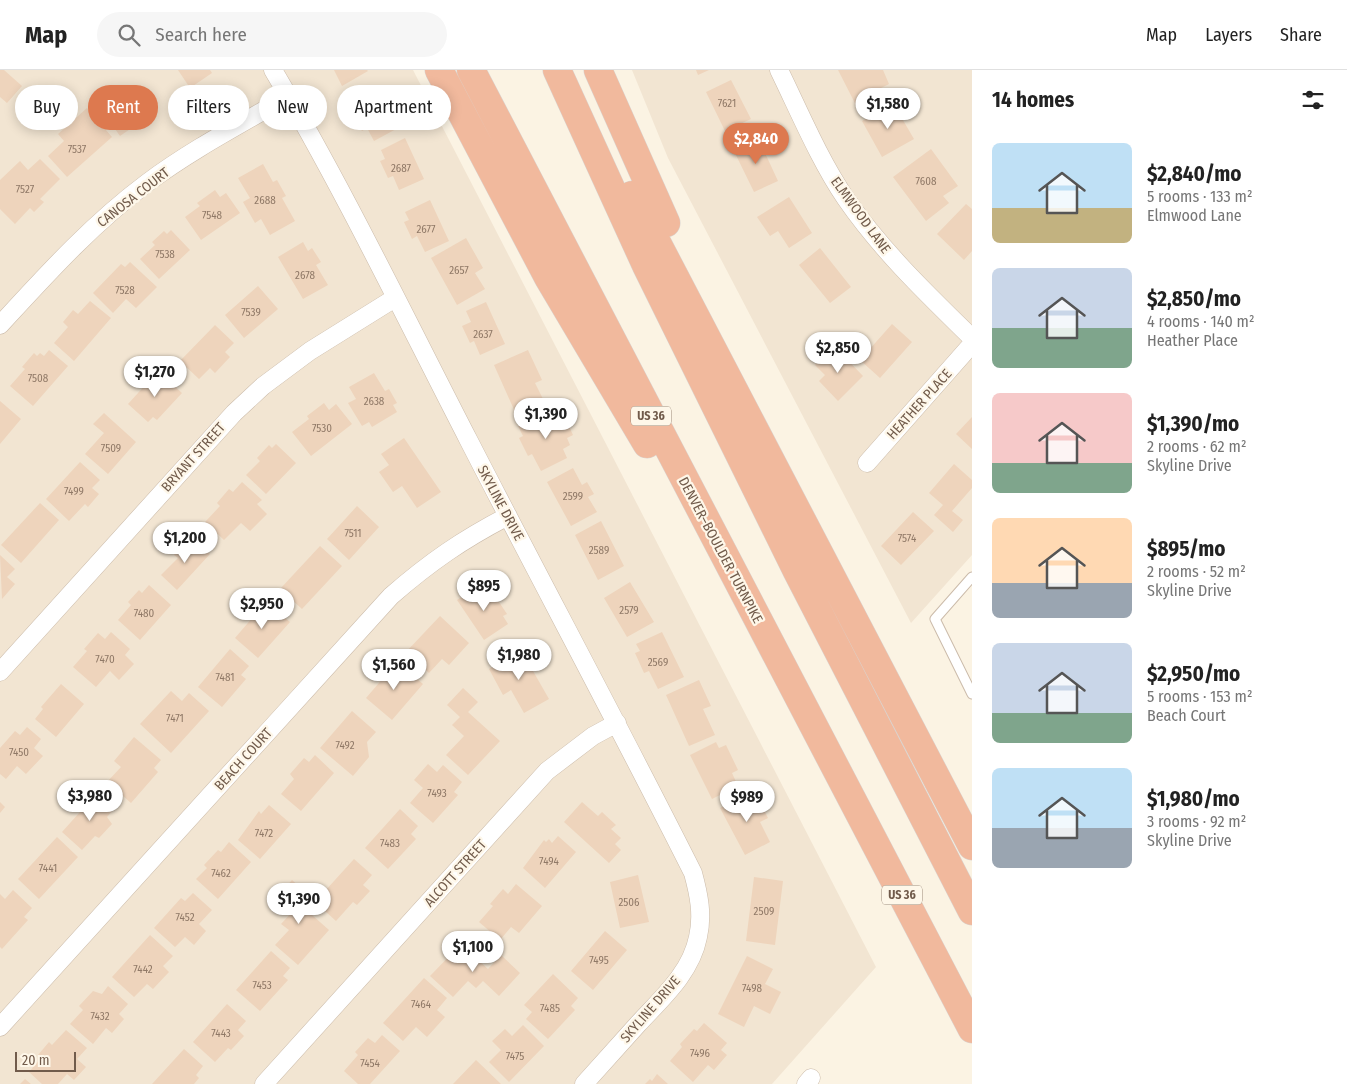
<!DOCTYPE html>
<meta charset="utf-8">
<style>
body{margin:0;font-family:"Fira Sans Condensed",sans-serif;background:#f6f6f6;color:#222;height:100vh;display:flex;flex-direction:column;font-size:19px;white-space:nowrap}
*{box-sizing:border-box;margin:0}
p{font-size:16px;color:#767676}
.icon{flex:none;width:28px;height:28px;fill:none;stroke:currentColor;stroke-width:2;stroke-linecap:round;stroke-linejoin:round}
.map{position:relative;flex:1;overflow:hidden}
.sheet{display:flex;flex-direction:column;background:#fff;width:375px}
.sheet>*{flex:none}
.banner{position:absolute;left:15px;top:15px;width:475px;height:45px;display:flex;gap:10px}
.scale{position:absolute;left:15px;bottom:12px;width:61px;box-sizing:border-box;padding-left:5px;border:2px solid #715b4b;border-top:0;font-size:14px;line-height:18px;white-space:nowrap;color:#715b4b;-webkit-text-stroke:4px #fef7e9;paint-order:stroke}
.price{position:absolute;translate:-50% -42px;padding:0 11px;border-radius:18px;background:#fff;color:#222;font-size:16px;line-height:32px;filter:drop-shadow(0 1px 2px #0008)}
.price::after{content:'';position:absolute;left:50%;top:30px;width:15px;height:11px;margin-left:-8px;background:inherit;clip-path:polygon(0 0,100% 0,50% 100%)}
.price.on{background:#dd794f;color:#fff}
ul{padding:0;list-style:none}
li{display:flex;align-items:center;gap:15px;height:125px;padding:0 20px}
li span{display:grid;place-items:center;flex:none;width:140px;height:100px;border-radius:8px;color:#555}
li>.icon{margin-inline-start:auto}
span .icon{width:60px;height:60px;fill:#fffc;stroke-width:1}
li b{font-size:21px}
h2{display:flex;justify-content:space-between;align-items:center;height:60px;padding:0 20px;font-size:21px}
.chip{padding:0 18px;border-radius:22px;background:#fff;box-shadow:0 2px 12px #0003;font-size:18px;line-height:45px}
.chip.on{background:#dd794f;color:#fff}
header{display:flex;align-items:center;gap:30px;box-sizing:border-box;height:70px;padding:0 25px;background:#fff;border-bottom:1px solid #e0e0e0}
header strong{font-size:24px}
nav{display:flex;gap:28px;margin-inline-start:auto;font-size:18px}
.search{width:350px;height:45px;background:#f6f6f6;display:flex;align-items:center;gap:12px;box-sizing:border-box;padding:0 18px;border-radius:28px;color:#767676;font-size:19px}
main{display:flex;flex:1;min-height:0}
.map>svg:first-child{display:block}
</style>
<header>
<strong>Map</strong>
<div class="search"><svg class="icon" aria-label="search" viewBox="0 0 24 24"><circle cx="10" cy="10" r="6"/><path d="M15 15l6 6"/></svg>Search here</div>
<nav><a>Map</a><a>Layers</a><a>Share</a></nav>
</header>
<main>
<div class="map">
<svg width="972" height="1014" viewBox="0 0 972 1014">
<rect width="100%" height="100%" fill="#fbf3e3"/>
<!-- residential -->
<path fill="#f2e5d2" d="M0 0H413L876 897 772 1014H0Z
M632 0H972V485L911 553 668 88Z"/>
<!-- building -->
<path fill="#eed4bc" d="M0 0H4L22 16 7 33 0 27Z
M178 0H210L212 3 190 18Z
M334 0H367L368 1 342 16Z
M696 0H709L698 5Z
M838 0H883L889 14 879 19 885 31 860 43Z
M731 10 751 49 725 61 706 22Z
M136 18 155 48 139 59 136 55 120 66 103 42Z
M377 18 398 58 374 71 367 58 362 61 355 47 360 44 353 31Z
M893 33 914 69 882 87 862 51Z
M87 38 112 67 67 107 48 86 64 71 58 64Z
M405 68 424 109 399 120 393 106 388 108 380 91 385 89 381 80Z
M758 68 778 111 754 122 733 79Z
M931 79 958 116 943 126 949 133 926 151 893 107Z
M40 89 60 109 40 129 44 132 34 142 30 138 15 154 0 139V110L20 91 28 100Z
M263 94 273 112 277 110 286 126 282 128 295 151 270 165 261 149 255 153 243 132 250 128 238 108Z
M215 120 220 127 226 123 240 143 201 170 185 147 200 136 197 133Z
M789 127 812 163 789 178 778 161 770 166 757 147Z
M430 130 449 171 425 182 417 166 412 169 404 152 409 150 405 142Z
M966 134 972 139V181L964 190 937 164Z
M171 160 190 180 159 209 140 189 155 175 152 172 164 161 167 164Z
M466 168 483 198 475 203 485 219 457 235 431 188Z
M303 172 308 181 312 178 321 192 316 195 328 215 303 229 278 187Z
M820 178 851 217 830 233 799 195Z
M130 192 157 217 136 238 126 229 113 243 93 223 121 194 125 197Z
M258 216 278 239 244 268 225 245Z
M90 231 111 248 74 291 54 273 68 257 63 252 73 240 78 244Z
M486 232 505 274 480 285 474 271 470 273 462 256 471 252 466 241Z
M892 254 912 272 880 308 860 290Z
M215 255 234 273 225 282 230 287 215 303 210 298 199 309 180 291Z
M834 276 863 306 838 331 819 311 825 305 815 295Z
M49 280 68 296 33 336 10 316 25 299 22 297 34 283 37 286 40 283 44 286Z
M528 280 542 310 535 313 544 331 516 344 494 295Z
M158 301 182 323 157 350 153 347 148 352 128 334Z
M374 303 385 321 389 319 397 333 393 335 397 342 372 357 369 352 362 356 348 333 356 329 349 317Z
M0 331 21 349 0 374Z
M324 333 329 340 336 334 352 354 311 386 292 362 309 349 307 346Z
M104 343 136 372 108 404 85 384 104 363 93 354Z
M545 343 547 348 555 344 561 355 567 352 573 365 567 368 570 375 563 379 567 388 541 401 532 384 528 386 519 368 523 366 518 356Z
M972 347V379L956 364Z
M404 368 441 422 417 438 402 416 393 422 379 402 389 395 381 384Z
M276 374 296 393 266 424 246 405 260 391 257 388 269 375 272 378Z
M80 392 100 410 92 418 99 424 88 437 85 434 69 451 46 429Z
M954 394 972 410V418L952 441 963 450 953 462 934 445 943 435 929 423Z
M573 398 582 415 587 412 594 424 588 427 597 442 571 456 547 412Z
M242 412 262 430 257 434 267 444 250 461 241 453 224 470 205 452 220 436 217 433 229 419 233 422Z
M40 433 59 450 21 493 1 475Z
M357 436 379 457 349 490 327 469Z
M913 442 934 461 901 495 881 476Z
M601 451 624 496 598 510 575 465Z
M194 470 210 484 177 520 161 505 178 488 174 485 184 473 188 476Z
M320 476 342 496 302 539 280 519Z
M0 485 15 499 7 507 15 514 2 529Z
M630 512 654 552 627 567 604 528Z
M481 514 493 532 497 529 507 544 503 546 508 554 484 570 457 530Z
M149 515 171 535 140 570 118 550 131 535 128 532 139 520 142 523Z
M266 532 290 552 258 588 235 568Z
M440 546 469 573 449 595 442 589 429 603 406 582Z
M111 562 130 579 125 585 134 594 119 610 110 601 96 617 73 597 87 581 84 579 98 563 105 569Z
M662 562 684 607 658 619 649 601 644 603 635 583 640 581 636 574Z
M230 579 249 596 241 605 246 609 222 637 198 617Z
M521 580 549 629 524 643 511 620 503 625 489 599Z
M397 592 423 614 392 650 366 628Z
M699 610 711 636 703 639 715 665 689 676 666 625Z
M61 614 84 634 56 667 35 649 43 639 41 637Z
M463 618 478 632 468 642 500 671 468 705 446 685 464 666 452 655 460 647 447 635Z
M171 621 182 631 189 623 209 641 171 683 140 654Z
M352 641 376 662 367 672 369 687 353 706 320 678Z
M27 657 41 669 34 678 43 686 26 704 17 696 6 709 0 704V678L15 661 20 665Z
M134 667 161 690 154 698 158 702 131 733 107 712 121 697 114 691Z
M716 672 719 678 726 675 738 700 732 703 738 716 712 729 690 685Z
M315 685 334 703 301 741 281 724 294 709 290 704 304 688 309 692Z
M428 694 437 702 443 695 462 712 454 722 458 725 433 753 410 733 423 718 414 710Z
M97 723 115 738 107 747 112 754 99 768 95 766 82 780 62 762Z
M746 725 751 734 759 730 768 748 760 752 770 772 745 785 720 738Z
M0 732 5 737 0 743Z
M582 732 598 746 602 742 616 755 611 759 621 768 615 774 621 780 609 793 564 752Z
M269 735 291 754 260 789 238 770 259 741 261 744Z
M400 739 418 756 411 764 416 769 388 799 365 778Z
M558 766 576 782 545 818 523 798 544 770 546 772 549 769 552 773Z
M57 767 78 787 39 829 18 809Z
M229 772 251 792 218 829 196 809 207 798 204 795 218 780 221 782Z
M354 789 372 805 363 815 370 821 357 835 353 832 336 851 315 832Z
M638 805 649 852 620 858 610 812Z
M754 807 783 811 775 875 746 871Z
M292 810 311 827 303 837 329 860 298 895 275 875 289 860 281 854 293 841 277 827Z
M516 814 542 836 519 863 511 857 500 870 479 852 493 836 490 834 503 819 508 824Z
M13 820 32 838 24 847 28 850 2 879 0 877V824L5 829Z
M193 823 212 840 199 854 206 861 194 875 185 867 175 877 154 858 181 828 185 831Z
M605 861 627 880 593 920 571 901Z
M150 865 173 886 163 896 169 902 153 919 147 914 134 927 112 907Z
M461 874 488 899 501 885 520 903 499 926 483 911 476 918 468 911 453 927 430 906Z
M271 881 290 898 283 906 288 910 260 941 236 920Z
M747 886 773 899 765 914 781 922 770 944 754 936 744 957 718 944Z
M553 904 578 928 571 936 575 940 548 969 526 949 532 942 524 935Z
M424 908 447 928 437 940 445 947 427 967 416 957 403 971 383 953Z
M108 916 128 934 119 944 124 949 112 963 106 958 93 974 70 954 83 940 79 936 93 921 102 924Z
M227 934 246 951 238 960 244 966 231 980 228 978 215 992 193 972Z
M704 953 727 973 721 980 727 985 714 1000 708 995 693 1012 670 991 682 977 680 974 694 959 697 961Z
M523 955 544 976 509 1012 489 992 501 980 492 971 505 959 512 966Z
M66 960 87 978 77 989 86 997 74 1010 67 1004 58 1014H42L29 1002 41 988 38 985 49 972 52 975Z
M382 965 400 981 370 1014H358L344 1001 358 985 355 982 368 968 375 973Z
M184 979 203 996 196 1005 199 1008 194 1014H152Z
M476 990 501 1014H453Z
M657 1004 668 1014H645L650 1009 652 1011Z
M25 1009 31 1014H20Z"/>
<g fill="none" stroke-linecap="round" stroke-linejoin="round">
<!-- service casing -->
<g stroke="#cbbbaa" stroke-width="11">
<path id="service" d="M972 507 935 549 972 624"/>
</g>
<!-- minor casing -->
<g stroke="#cbbbaa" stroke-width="19">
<path id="minor" d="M273 0C344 120 405 247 469 371 543 515 620 658 693 803 699 825 703 845 698 867 691 903 661 929 638 954 620 974 602 994 584 1014
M779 0C800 43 819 89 846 129 882 181 927 224 972 268
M0 255C46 205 92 154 147 113 191 80 241 54 289 26
M867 393 972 274
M0 602 234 343 263 316 310 281 395 228
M0 957 391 526C430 492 462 470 508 446
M264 1014 547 701 593 666 617 653
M806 1014 811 1008"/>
</g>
<!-- motorway casing -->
<g stroke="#dad4d0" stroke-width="29">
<path id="motorway" d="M439 0 548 207 647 374
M471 0 972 959
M557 0 646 195 797 501 972 841
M598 0 666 153
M632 125 972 776"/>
</g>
<!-- service -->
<use href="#service" stroke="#fff" stroke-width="9"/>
<!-- minor -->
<use href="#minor" stroke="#fff" stroke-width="18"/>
<!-- motorway -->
<use href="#motorway" stroke="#f1b99d" stroke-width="28"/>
</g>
<g text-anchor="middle" stroke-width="4.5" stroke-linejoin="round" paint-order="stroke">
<!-- number labels -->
<g font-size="11" fill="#907967">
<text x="727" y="37">7621</text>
<text x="77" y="83">7537</text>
<text x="401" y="102">2687</text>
<text x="926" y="115">7608</text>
<text x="25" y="123">7527</text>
<text x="265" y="134">2688</text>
<text x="212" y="149">7548</text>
<text x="426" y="163">2677</text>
<text x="165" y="188">7538</text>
<text x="459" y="204">2657</text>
<text x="305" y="209">2678</text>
<text x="125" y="224">7528</text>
<text x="251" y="246">7539</text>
<text x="483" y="268">2637</text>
<text x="38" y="312">7508</text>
<text x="374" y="335">2638</text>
<text x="322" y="362">7530</text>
<text x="111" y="382">7509</text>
<text x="74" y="425">7499</text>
<text x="573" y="430">2599</text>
<text x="353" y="467">7511</text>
<text x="907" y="472">7574</text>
<text x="599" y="484">2589</text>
<text x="629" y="544">2579</text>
<text x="144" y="547">7480</text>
<text x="105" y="593">7470</text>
<text x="658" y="596">2569</text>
<text x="225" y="611">7481</text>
<text x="175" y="652">7471</text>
<text x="345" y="679">7492</text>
<text x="19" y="686">7450</text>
<text x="437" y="727">7493</text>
<text x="264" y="767">7472</text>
<text x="390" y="777">7483</text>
<text x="549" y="795">7494</text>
<text x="48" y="802">7441</text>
<text x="221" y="807">7462</text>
<text x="629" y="836">2506</text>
<text x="764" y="845">2509</text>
<text x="185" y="851">7452</text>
<text x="599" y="894">7495</text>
<text x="143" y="903">7442</text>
<text x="262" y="919">7453</text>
<text x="752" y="922">7498</text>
<text x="421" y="938">7464</text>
<text x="550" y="942">7485</text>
<text x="100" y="950">7432</text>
<text x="221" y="967">7443</text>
<text x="700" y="987">7496</text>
<text x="515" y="990">7475</text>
<text x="370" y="997">7454</text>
</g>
<!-- shield labels -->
<g fill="#fef7e9" stroke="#9b8a7a" stroke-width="1">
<rect x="631" y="336.5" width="40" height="19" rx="4"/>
<rect x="882" y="815.5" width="40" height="19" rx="4"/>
</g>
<g font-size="12" font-weight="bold" fill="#715b4b">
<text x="651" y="350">US 36</text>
<text x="902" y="829">US 36</text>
</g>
<!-- street labels -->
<g font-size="14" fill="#715b4b" stroke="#fef7e9">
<text transform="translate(133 127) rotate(-38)" y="5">CANOSA COURT</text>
<text transform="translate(861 145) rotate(54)" y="5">ELMWOOD LANE</text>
<text transform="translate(919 334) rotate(-48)" y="5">HEATHER PLACE</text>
<text transform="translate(193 387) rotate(-48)" y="5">BRYANT STREET</text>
<text transform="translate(501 433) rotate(62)" y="5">SKYLINE DRIVE</text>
<text transform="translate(721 480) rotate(62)" y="5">DENVER–BOULDER TURNPIKE</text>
<text transform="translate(243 689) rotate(-48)" y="5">BEACH COURT</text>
<text transform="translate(455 803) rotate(-48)" y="5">ALCOTT STREET</text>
<text transform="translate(650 939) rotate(-49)" y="5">SKYLINE DRIVE</text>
</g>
</g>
</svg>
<div class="scale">20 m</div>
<b class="price" style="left:888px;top:60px">$1,580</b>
<b class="price on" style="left:756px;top:95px">$2,840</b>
<b class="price" style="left:838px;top:304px">$2,850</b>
<b class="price" style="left:155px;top:328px">$1,270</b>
<b class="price" style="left:546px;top:370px">$1,390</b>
<b class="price" style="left:185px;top:494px">$1,200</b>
<b class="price" style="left:484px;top:542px">$895</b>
<b class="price" style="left:262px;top:560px">$2,950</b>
<b class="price" style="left:519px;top:611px">$1,980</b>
<b class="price" style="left:394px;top:621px">$1,560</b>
<b class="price" style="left:90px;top:752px">$3,980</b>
<b class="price" style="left:747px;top:753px">$989</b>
<b class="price" style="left:299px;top:855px">$1,390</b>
<b class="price" style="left:473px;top:903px">$1,100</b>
<div class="banner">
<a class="chip">Buy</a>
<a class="chip on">Rent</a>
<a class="chip">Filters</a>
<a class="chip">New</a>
<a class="chip">Apartment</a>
</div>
</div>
<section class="sheet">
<h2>14 homes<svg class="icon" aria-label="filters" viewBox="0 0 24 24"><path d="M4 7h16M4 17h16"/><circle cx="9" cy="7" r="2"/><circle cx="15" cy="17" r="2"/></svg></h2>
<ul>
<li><span style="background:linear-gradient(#bfe0f5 65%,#c2b280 0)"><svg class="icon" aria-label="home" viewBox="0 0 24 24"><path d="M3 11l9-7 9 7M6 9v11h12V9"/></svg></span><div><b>$2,840/mo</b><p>5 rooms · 133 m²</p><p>Elmwood Lane</p></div></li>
<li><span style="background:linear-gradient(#c9d6e8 60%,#7fa58c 0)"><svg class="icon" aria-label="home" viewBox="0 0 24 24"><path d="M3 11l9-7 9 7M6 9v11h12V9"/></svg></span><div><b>$2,850/mo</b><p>4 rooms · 140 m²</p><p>Heather Place</p></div></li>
<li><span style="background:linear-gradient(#f6c9c9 70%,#7fa58c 0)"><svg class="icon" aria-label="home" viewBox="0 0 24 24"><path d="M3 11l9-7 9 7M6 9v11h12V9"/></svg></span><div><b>$1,390/mo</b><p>2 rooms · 62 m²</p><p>Skyline Drive</p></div></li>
<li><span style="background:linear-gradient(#ffd9b3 65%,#9aa5b1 0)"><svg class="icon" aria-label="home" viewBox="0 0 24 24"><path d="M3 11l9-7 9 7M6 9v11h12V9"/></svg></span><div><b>$895/mo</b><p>2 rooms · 52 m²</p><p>Skyline Drive</p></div></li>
<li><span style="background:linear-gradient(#c9d6e8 70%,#7fa58c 0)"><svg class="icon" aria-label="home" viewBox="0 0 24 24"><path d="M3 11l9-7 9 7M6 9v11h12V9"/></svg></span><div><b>$2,950/mo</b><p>5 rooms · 153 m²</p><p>Beach Court</p></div></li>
<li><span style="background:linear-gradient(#bfe0f5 60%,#9aa5b1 0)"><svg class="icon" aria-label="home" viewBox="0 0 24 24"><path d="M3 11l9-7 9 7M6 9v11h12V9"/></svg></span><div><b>$1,980/mo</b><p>3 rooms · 92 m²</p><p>Skyline Drive</p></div></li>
</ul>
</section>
</main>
